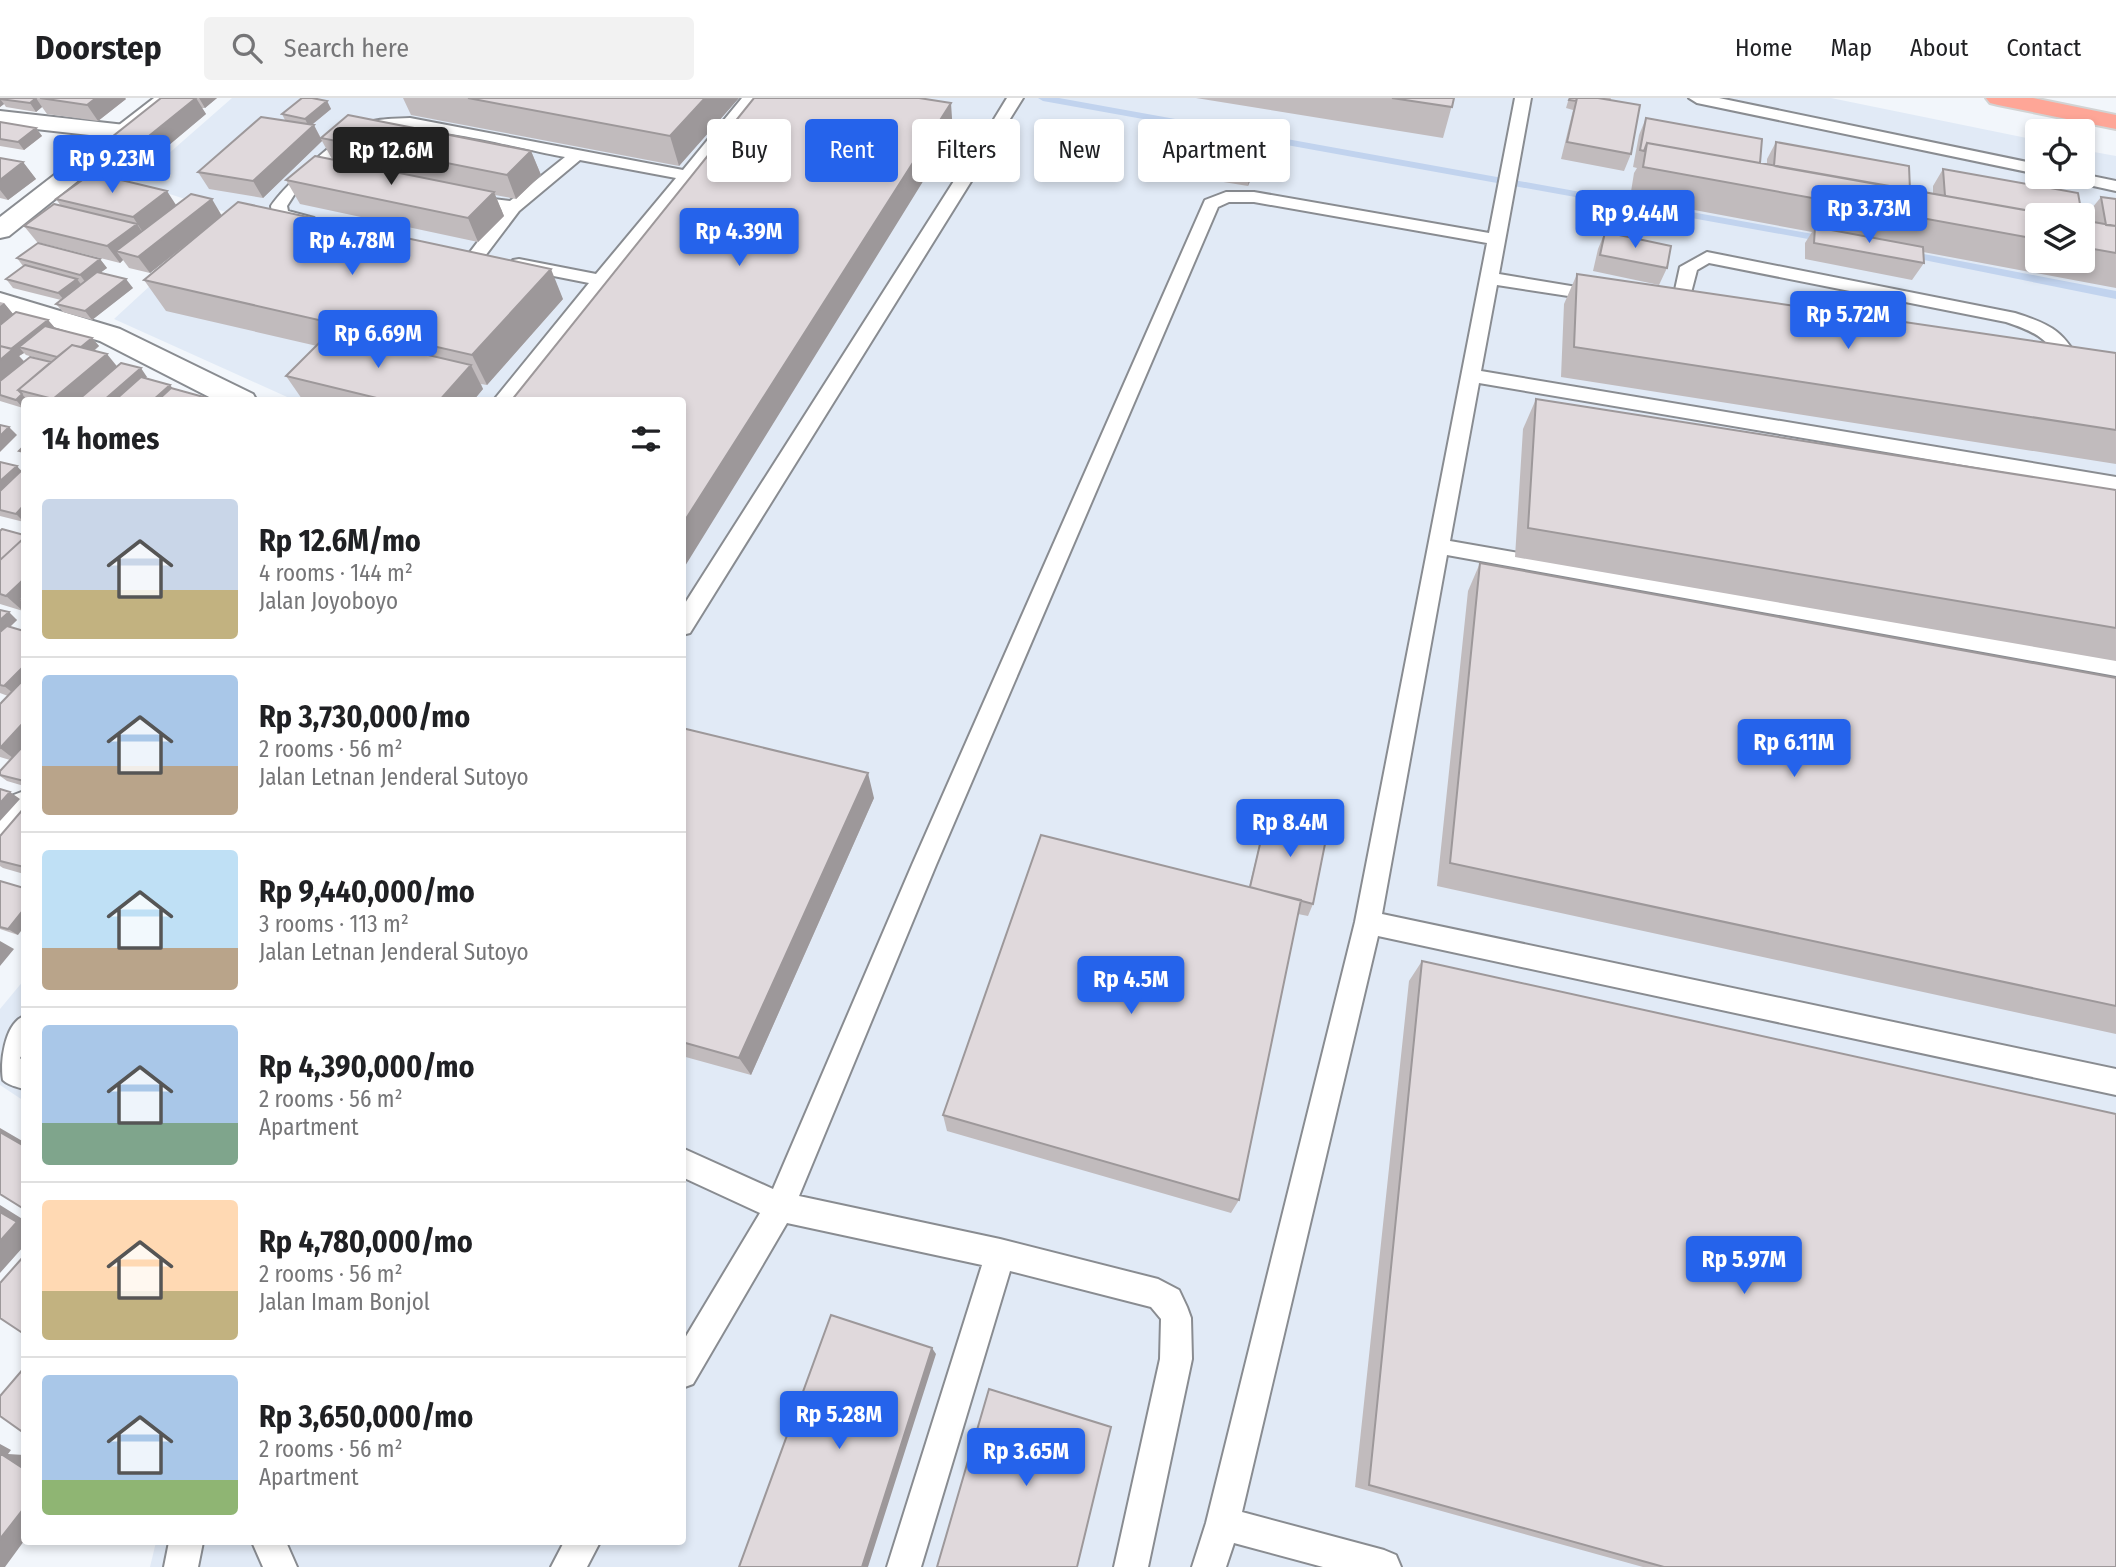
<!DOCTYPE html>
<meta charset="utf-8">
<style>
body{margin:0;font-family:"Fira Sans Condensed",sans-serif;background:#f2f2f2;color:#202124;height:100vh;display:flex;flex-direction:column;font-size:26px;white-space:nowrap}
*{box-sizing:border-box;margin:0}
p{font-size:23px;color:#757577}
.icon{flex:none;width:38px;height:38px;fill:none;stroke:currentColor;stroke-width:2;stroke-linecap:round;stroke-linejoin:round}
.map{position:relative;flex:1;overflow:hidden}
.sheet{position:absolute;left:21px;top:299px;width:665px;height:1148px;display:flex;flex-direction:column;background:#fff;border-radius:7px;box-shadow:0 4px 10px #0003}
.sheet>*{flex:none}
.guide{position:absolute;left:707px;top:21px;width:665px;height:63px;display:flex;gap:14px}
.fabs{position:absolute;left:2025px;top:21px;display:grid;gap:14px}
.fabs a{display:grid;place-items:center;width:70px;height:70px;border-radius:7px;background:#fff;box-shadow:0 4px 10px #0003;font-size:35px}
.price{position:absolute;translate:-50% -60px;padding:0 16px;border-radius:7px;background:#2563eb;color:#fff;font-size:23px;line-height:46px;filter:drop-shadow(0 2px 4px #0008)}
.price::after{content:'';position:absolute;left:50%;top:42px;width:21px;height:16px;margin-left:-10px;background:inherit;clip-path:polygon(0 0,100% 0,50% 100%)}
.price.current{background:#222;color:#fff}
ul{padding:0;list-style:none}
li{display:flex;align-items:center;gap:21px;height:175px;padding:0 21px}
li+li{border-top:2px solid #e0e0e0}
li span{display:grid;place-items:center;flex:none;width:196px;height:140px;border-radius:7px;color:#555}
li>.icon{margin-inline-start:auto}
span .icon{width:84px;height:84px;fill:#fffc;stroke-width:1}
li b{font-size:30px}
h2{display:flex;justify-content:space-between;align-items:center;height:84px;padding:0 21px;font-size:30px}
.tag{padding:0 24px;border-radius:7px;background:#fff;box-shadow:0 4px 10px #0003;font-size:24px;line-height:63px}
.tag.current{background:#2563eb;color:#fff}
header{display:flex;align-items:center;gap:42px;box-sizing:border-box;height:98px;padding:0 35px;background:#fff;border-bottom:2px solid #e0e0e0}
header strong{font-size:33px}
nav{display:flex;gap:38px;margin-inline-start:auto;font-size:24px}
.search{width:490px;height:63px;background:#f2f2f2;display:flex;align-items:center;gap:18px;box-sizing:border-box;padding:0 24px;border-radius:7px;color:#757577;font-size:26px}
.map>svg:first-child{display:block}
</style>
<header>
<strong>Doorstep</strong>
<div class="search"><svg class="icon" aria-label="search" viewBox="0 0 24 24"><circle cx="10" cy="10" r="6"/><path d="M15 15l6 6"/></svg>Search here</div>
<nav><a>Home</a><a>Map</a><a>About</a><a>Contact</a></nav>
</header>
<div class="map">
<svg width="2116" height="1469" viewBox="0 0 2116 1469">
<rect width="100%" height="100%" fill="#f2f6fb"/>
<!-- built -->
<path fill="#e1eaf6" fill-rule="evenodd" d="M232 0H1831L2037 42V79H2082L2083 52 2116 58V1469H150L156 1444H682V303H296L114 221 229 115 135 85ZM2037 117H2082V163H2037Z
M24 882V1003L0 987V911Z"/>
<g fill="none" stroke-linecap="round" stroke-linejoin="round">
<!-- stream -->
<path fill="#c1d3ee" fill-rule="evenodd" d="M1038 0H1059L1830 139 1835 142 1830 145 1043 3Z
M1903 152 2116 193V201L1899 157 1897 155Z"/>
<!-- service casing -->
<g stroke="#898c91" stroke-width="4">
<path id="service" d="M742 0H758L513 303H493L589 185 513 170 510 166 513 162 519 161 596 176 676 80 580 62 519 113 482 162 476 163 467 158 502 112 460 103V97L510 103 565 59C520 51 409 20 371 34L294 97 287 108 288 113 314 120 316 124 314 128H302L272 116 271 108C284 88 339 38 361 27 376 20 394 21 410 20L683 72Z
M1007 0H1023L690 535 682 537V510L982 39 920 28 912 23 920 18 988 31Z
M1515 0H1531L1499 176 1601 193 1610 198 1601 203 1497 187 1481 273 2116 379V393L1479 285 1450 443 2116 560V578L1447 457 1382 816 2116 971V997L1378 838 1242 1414 1384 1452 1396 1457 1401 1469H1323L1234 1445 1226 1469H1192L1206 1425 1355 824 1487 145 1254 104H1229L1218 109 936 767 799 1098 1000 1141 1158 1181 1179 1192 1187 1209 1191 1220 1192 1261 1148 1469H1114L1160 1261 1161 1221 1151 1209 1010 1173 921 1469H887L982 1167 787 1125 693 1286 682 1290V1245L760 1115 682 1079V1050L773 1091 912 767 1205 102 1226 94H1254L1489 135Z
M1689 0H1719L2037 66V76L1697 5Z
M2082 76 2116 83V93L2066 82 2064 79Z
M1707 154 2015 215C2053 227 2065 234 2083 270L2081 274H2067C2048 242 2042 236 2006 224L1709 165 1697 172 1686 214H1674L1671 210 1680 169Z
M24 918V953L20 960 24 965V991C17 989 8 987 3 982 0 966 4 926 24 918Z
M169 1444H203L198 1469H164Z
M252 1444H286L297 1469H263Z
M564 1444H600L587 1469H551Z"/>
</g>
<!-- minor casing -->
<g stroke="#898c91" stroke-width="4">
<path id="minor" d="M0 13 125 27 134 29 137 34 134 39 125 41 0 27Z
M0 195 120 231 253 296 257 303H217L100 243 0 213Z
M24 693V734L14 746 0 750V708L11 698Z"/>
</g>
<!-- tertiary casing -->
<g stroke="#898c91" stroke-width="4">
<path id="tertiary" d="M154 0H181L9 138 0 140V119Z"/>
</g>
<!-- trunk casing -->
<g stroke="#d2d3d3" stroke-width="4">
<path id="trunk" d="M1986 0H2033L2116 17V31L1998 7 1990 5Z"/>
</g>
<!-- service -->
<use href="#service" fill="#fff" fill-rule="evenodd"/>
<!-- minor -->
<use href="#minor" fill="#fff" fill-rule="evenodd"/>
<!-- tertiary -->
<use href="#tertiary" fill="#fff" fill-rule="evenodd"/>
<!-- trunk -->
<use href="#trunk" fill="#fea697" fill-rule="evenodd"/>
</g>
<!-- wall -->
<path fill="#c1bbbd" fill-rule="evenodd" d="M0 0H125L126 1 98 23 47 16 42 9 36 14 6 9 4 6 0 9Z
M161 0H217L205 10H202L206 16 126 83 176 107 222 117 563 201 487 287 481 286 483 291 473 303H307L302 301 286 278 317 248 166 213 144 182 213 125 150 175 129 170 123 162 120 165 37 144 24 128 61 108 56 101 93 75 83 62Z
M403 0H739L679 68 411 17Z
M1196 0H1454L1443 40Z
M1569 0H1611L1610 2 1631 56 1624 73 1561 61 1573 12 1566 10Z
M327 3 331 11 313 26 321 40 531 53 541 77 516 101 495 97 504 118 478 144 300 106 286 82 332 61 322 43 263 100 209 91 198 74 285 22 282 16Z
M1646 20 1760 65 1767 66V61L1776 44 1910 92 1933 96V88L1943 71 2037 117V163H2082V121L2083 123 2089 124 2088 115 2101 99 2116 101V190L1923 154 1924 165 1912 182 1805 161V145L1812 134 1630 100 1634 75 1637 70 1633 69 1639 37Z
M0 24 36 30 42 38 24 52 0 48Z
M0 60 23 64 36 81 8 102 0 100Z
M1258 64 1248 88 1205 81 1206 72Z
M1605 134 1667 170 1659 187 1593 173 1598 151Z
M17 160 100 161 107 170 100 175 133 190 92 222 63 214 56 206 61 202 13 190 6 181 23 168Z
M1577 176 2116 255V366L1561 279 1564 206Z
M0 204 4 205 13 216 48 222 55 230 92 240 99 248 94 253 117 269 147 279 145 280 170 287 173 291 212 303H24L23 310 0 303ZM24 255 26 257 51 264 24 263 19 258Z
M1536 301 2116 392V563L1515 459 1523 331Z
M0 364 21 373 24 370V424L0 418Z
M0 433 24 437V511L23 513 0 506Z
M1480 465 2116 580V936L1437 788 1468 493Z
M0 512 17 522 10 529 24 533V688L7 683 0 678V673L10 662 0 659V606L8 598 0 595Z
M682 630 874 700 751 977 682 958Z
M24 710V776L3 770 0 768V738Z
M1267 716 1313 806 1308 818 1298 816 1239 1102 1231 1115 947 1033 943 1017 1249 789Z
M0 783 18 837 0 831Z
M1422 863 2116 1469H1643L1355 1389 1409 883Z"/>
<!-- shaded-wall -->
<path fill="#9d989a" d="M0 0H12L0 1 4 6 0 9Z
M36 0 42 9 36 14 30 5Z
M96 0H125L126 1 98 23 87 7Z
M196 0 206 16 125 84 113 67Z
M199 0H217L205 10Z
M705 0H739L679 68 670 38Z
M327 3 331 11 309 29 305 21Z
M951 5 953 35 682 473V427Z
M314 27 322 43 263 100 253 83Z
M36 30 42 38 24 52 18 44Z
M531 53 541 77 516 101 507 77Z
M1259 55 1258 64 1248 88 1249 80Z
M23 64 36 81 8 102 0 92V82Z
M167 93 178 110 144 136 133 119Z
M494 94 504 118 478 144 468 120Z
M212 101 222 118 150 175 138 159Z
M137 126 148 143 116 153 123 162 120 165 107 148Z
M100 161 107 170 86 185 80 177Z
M551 171 563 201 487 287 472 257Z
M77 181 83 189 65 203 58 195Z
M126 181 133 190 92 222 85 213Z
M4 205 18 222 0 236V208Z
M48 222 55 230 19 249 24 255 19 258 28 268 0 290V262L7 254Z
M92 240 99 248 73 270 66 262Z
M107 256 120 272 85 303H55L53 301Z
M471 267 483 291 473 303H439Z
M141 270 147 279 119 303H103Z
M170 287 176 295 168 303H152Z
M22 296 28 303H24V309L23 310 16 302Z
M9 329 17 337 0 354V338Z
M17 368 24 376 0 399V383Z
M24 407V418L22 417 24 419V424L16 416Z
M24 481V503L19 501 24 507V511L23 513 6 498Z
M9 514 17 522 0 538V522Z
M24 568V600L22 602 4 588Z
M24 624V658L18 664 0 650Z
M868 675 874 700 751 977 739 960Z
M10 694 20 701 0 723V705Z
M24 811V829L18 837 8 831Z
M0 843 14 851 0 868Z
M0 1030 24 1044V1048L0 1034Z
M0 1107 24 1122V1148L0 1175Z
M932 1250 936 1256 868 1469H862Z
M0 1346 11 1352 8 1356 24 1357V1371L0 1366Z
M24 1410V1443L5 1469H0V1441Z"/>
<!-- building -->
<path fill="#e0d9dc" stroke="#9d989a" stroke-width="2" d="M2 0H36L30 5 0 1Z
M40 0H96L87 7Z
M161 0H196L113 67 83 62Z
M302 0H312L327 3 305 21 282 16Z
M468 0H705L670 38Z
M754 0H919L951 5 682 427V303H511Z
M1392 0H1454L1452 9Z
M1570 0H1577L1576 3 1569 2Z
M1577 0H1598L1640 7 1631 56 1567 44Z
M348 17 531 53 507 77 321 40Z
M261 19 314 27 253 83 198 74Z
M1646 20 1762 41 1760 65 1647 45 1644 53 1640 52Z
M0 24 36 30 18 44 0 41Z
M1776 44 1909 68 1910 92 1774 68Z
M1647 45 2053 117H2037V141L1643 69Z
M1216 48 1259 55 1249 80 1206 72Z
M315 58 494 94 468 120 286 82Z
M0 60 23 64 0 82Z
M1943 71 2078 95 2082 117H2053L1945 98Z
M92 75 167 93 133 119 56 101Z
M191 96 212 101 138 159 116 153Z
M2101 99 2116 101V128L2106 127Z
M238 104 551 171 472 257 144 182Z
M54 106 137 126 107 148 24 128Z
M2082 122 2116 128V155L2082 149Z
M1815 129 1923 149 1924 165 1814 145Z
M1605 134 1671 148 1667 170 1600 157Z
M38 145 100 161 80 177 17 160Z
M25 167 77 181 58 195 6 181Z
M97 174 126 181 85 213 56 206Z
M1577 176 2116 255V332L1574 249Z
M16 214 48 222 11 251 0 248V227Z
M45 228 92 240 81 249 72 247 57 259 19 249Z
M330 234 471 267 439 303H389L286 278Z
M72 247 107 256 53 301 18 292Z
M0 248 13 251 0 262Z
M30 259 51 264 18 292 22 296 16 302 0 297V283Z
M121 265 141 270 103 303H77Z
M141 279 170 287 152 303H114Z
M171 290 211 301 209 303H157Z
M1536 301 2116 392V530L1528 430Z
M0 327 9 329 0 338Z
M24 348V354L19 353Z
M0 364 17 368 0 383Z
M24 370V407L16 416 0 412V393Z
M2 431 24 437V440L0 462V433Z
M24 440V481L6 498 0 496V462Z
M1480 465 2116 580V908L1450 765Z
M24 496V503L19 501Z
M0 512 9 514 0 522Z
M7 528 24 533V568L4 588 0 587V534Z
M24 581V624L0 650V606Z
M682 630 868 675 739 960 682 944Z
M24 647V683L0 677V673Z
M0 691 10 694 0 705Z
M24 710V769L0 763V738Z
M1267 716 1328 731 1313 806 1250 789Z
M1041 737 1301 802 1239 1102 943 1017Z
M0 783 24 790V811L8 831 0 829Z
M1422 863 2116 1016V1469H1664L1369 1387Z
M0 1034 24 1048V1111L0 1096Z
M0 1114 17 1124 0 1143Z
M24 1158V1236L0 1220V1185Z
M831 1217 932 1250 862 1469H739Z
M24 1270V1335L0 1318V1298Z
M989 1291 1111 1329 1077 1469H937Z
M0 1356H1L24 1371V1410L0 1441Z"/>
</svg>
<div class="fabs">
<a><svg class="icon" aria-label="locate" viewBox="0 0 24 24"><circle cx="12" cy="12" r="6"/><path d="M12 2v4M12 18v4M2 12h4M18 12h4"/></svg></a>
<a><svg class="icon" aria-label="layers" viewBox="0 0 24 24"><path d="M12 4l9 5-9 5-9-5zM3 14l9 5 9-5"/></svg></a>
</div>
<b class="price current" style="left:391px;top:89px">Rp 12.6M</b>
<b class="price" style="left:112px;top:97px">Rp 9.23M</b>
<b class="price" style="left:1869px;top:147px">Rp 3.73M</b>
<b class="price" style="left:1635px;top:152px">Rp 9.44M</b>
<b class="price" style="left:739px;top:170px">Rp 4.39M</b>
<b class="price" style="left:352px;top:179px">Rp 4.78M</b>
<b class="price" style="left:1848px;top:253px">Rp 5.72M</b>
<b class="price" style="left:378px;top:272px">Rp 6.69M</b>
<b class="price" style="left:1794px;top:681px">Rp 6.11M</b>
<b class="price" style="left:1290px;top:761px">Rp 8.4M</b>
<b class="price" style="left:1131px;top:918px">Rp 4.5M</b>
<b class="price" style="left:1744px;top:1198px">Rp 5.97M</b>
<b class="price" style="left:839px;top:1353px">Rp 5.28M</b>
<b class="price" style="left:1026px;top:1390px">Rp 3.65M</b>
<div class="guide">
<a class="tag">Buy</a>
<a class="tag current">Rent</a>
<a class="tag">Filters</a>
<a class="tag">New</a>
<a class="tag">Apartment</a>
</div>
<section class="sheet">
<h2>14 homes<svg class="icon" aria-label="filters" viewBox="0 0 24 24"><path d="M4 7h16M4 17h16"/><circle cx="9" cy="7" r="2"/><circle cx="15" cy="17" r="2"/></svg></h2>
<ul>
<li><span style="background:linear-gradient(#c9d6e8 65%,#c2b280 0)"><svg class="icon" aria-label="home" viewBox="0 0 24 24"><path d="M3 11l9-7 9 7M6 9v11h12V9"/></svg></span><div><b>Rp 12.6M/mo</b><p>4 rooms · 144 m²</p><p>Jalan Joyoboyo</p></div></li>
<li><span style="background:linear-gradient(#a9c7e8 65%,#b9a48a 0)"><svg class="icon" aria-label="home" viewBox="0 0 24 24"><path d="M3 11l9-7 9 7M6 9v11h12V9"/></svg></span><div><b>Rp 3,730,000/mo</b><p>2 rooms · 56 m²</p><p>Jalan Letnan Jenderal Sutoyo</p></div></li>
<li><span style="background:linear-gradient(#bfe0f5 70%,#b9a48a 0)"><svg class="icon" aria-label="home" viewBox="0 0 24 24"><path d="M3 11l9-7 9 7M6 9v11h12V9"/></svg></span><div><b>Rp 9,440,000/mo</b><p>3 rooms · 113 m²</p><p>Jalan Letnan Jenderal Sutoyo</p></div></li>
<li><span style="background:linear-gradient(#a9c7e8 70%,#7fa58c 0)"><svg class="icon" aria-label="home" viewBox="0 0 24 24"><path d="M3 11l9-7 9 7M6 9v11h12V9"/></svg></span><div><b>Rp 4,390,000/mo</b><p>2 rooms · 56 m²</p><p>Apartment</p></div></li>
<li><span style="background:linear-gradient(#ffd9b3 65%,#c2b280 0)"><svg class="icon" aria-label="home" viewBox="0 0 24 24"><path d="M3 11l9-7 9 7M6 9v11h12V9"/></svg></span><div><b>Rp 4,780,000/mo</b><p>2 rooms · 56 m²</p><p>Jalan Imam Bonjol</p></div></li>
<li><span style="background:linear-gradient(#a9c7e8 75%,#8fb573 0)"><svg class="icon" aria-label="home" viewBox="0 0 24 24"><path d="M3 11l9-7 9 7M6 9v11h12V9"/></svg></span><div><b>Rp 3,650,000/mo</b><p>2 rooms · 56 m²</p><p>Apartment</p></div></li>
</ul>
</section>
</div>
